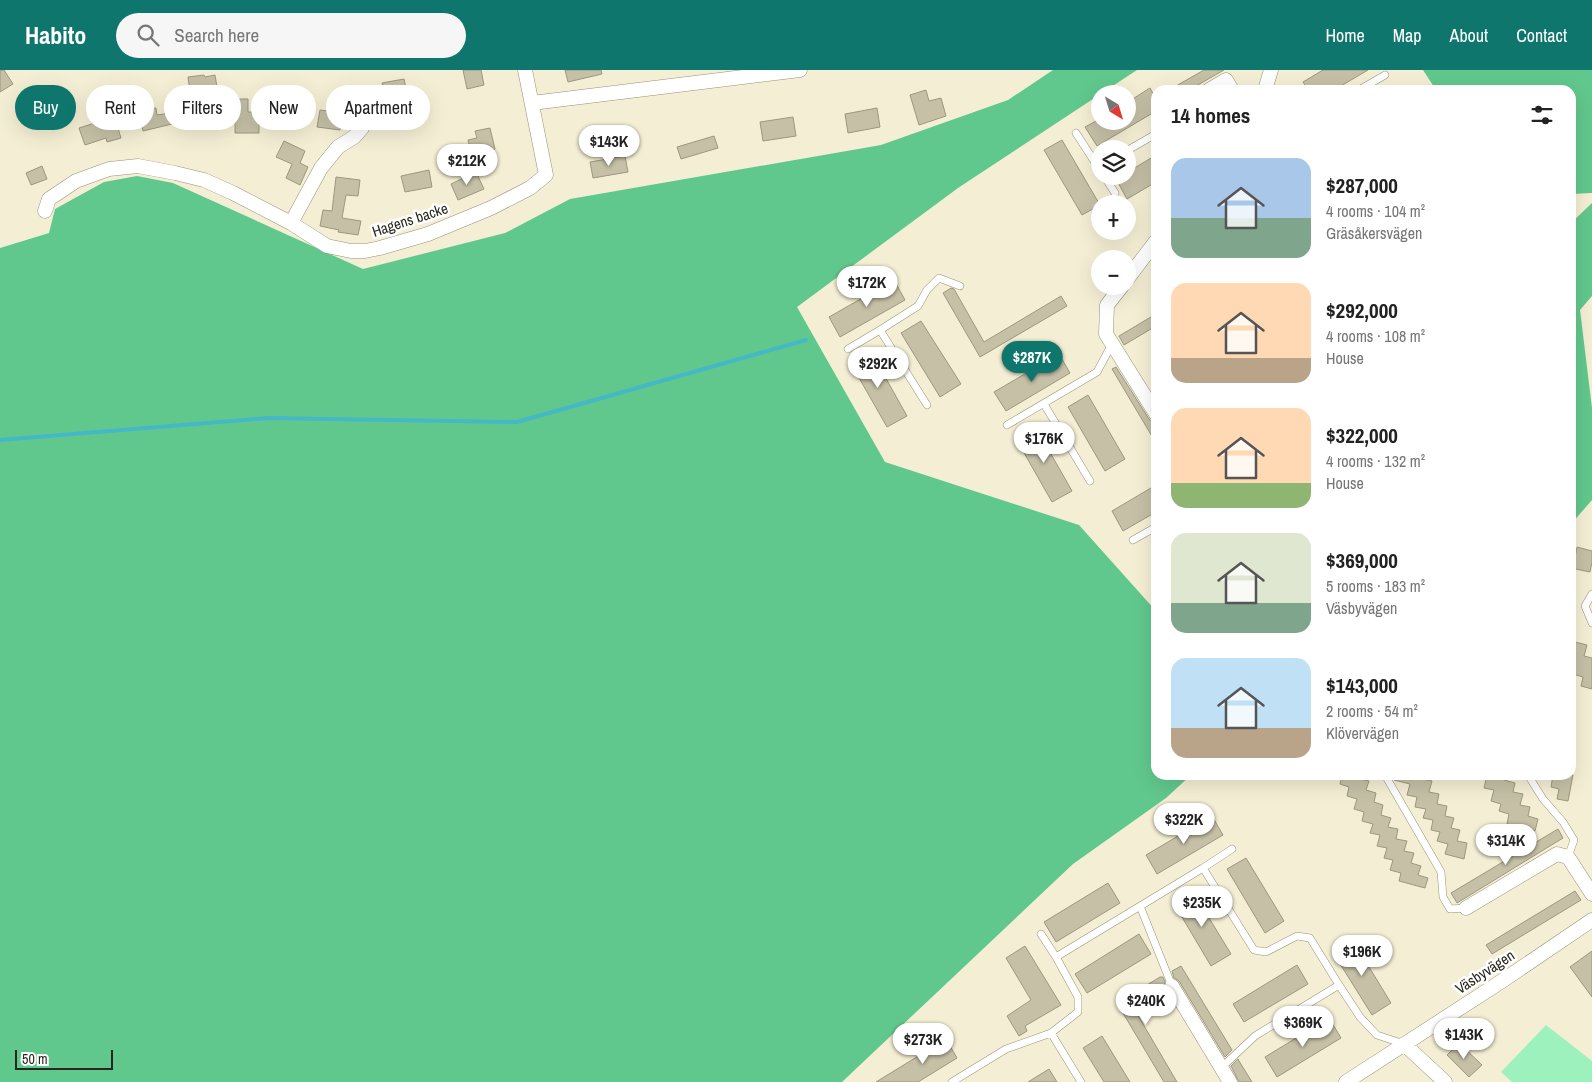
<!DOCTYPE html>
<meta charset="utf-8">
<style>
body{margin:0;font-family:"Archivo Narrow",sans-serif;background:#f6f6f6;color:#222;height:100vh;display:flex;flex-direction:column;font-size:19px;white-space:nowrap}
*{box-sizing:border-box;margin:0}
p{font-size:16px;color:#767676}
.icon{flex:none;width:28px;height:28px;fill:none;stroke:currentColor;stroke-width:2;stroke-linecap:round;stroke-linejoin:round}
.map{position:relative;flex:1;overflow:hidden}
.side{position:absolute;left:1151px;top:15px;width:425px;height:695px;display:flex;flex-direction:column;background:#fff;border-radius:15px;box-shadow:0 5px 20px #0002}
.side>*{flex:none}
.hud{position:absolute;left:15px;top:15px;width:475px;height:45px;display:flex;gap:10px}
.needle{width:32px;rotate:142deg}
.buttons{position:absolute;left:1091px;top:15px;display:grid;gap:10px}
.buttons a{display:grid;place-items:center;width:45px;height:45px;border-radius:50%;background:#fff;box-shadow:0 5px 20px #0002;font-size:25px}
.scale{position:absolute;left:15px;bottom:12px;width:98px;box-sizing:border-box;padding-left:5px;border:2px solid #29271d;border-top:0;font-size:14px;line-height:18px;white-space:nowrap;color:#29271d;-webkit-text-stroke:4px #fff;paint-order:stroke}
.price{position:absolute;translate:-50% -42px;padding:0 11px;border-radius:18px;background:#fff;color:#222;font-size:16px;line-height:32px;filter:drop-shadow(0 1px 2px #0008)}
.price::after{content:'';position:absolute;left:50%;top:30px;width:15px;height:11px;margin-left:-8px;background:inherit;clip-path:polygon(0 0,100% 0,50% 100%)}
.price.selected{background:#0f766e;color:#fff}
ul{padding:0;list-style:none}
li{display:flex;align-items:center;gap:15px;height:125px;padding:0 20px}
li span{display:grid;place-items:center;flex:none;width:140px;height:100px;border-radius:15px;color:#555}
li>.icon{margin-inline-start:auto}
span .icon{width:60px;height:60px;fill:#fffc;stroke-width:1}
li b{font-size:21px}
h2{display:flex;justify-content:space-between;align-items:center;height:60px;padding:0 20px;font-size:21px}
.tag{padding:0 18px;border-radius:22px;background:#fff;box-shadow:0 5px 20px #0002;font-size:18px;line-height:45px}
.tag.selected{background:#0f766e;color:#fff}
header{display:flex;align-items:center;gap:30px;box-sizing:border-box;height:70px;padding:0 25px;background:#0f766e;color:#fff}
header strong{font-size:24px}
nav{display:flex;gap:28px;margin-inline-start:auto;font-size:18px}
.search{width:350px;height:45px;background:#f6f6f6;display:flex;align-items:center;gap:12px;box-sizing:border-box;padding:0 18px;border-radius:28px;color:#767676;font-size:19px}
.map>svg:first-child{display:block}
</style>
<header>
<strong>Habito</strong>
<div class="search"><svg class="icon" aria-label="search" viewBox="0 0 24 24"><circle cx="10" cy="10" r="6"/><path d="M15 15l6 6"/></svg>Search here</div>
<nav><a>Home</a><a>Map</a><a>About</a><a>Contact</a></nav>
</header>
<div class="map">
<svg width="1592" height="1012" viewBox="0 0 1592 1012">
<rect width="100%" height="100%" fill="#f4efd4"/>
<!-- green -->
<path fill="#9cf1bd" d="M1546 955 1592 991V1012H1512L1501 1002Z"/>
<!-- forest -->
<path fill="#61c88d" d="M1053 0H1137L958 118 797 237 885 392 1079 455 1156 541V705H1191L1166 728 1073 794 842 1012H0V178L49 163 55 139 104 112 137 106 173 113 363 199 505 163 570 129 881 75 1008 30Z
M1423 0H1592V123L1571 124V20H1436Z
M1592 133V226L1580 240 1592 338V430L1571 454V153Z"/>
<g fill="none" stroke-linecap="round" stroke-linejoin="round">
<!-- stream -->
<path stroke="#44b8c6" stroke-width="4" d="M0 370 268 348 517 352 806 270"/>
</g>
<!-- building -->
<path fill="#c5c0a6" stroke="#9c987f" d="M0 0H4L13 14 0 22Z
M463 0H481L484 15 467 19Z
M565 0H601L602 4 568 12Z
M1204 0H1224L1189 20H1169Z
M1323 0H1368L1334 20H1308L1303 12Z
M204 5 205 7 215 5 218 23 191 29 188 7Z
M404 9 408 28 386 32 382 13Z
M1150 18 1156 29V41L1097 76 1085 57 1096 51H1128V32Z
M926 20 929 31 941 28 946 46 919 55 910 25Z
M235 29H248V42H259V63H235Z
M156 38 157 45 170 43 172 54 143 61 139 41Z
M877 38 880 57 848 63 845 44Z
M320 40 343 43 340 60 317 57Z
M113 42 121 68 107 72 106 68 85 75 79 58 101 51 99 46Z
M793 47 796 66 763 71 760 52Z
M490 58 495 79 472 86 468 70 477 68 475 61Z
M714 66 718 78 681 89 677 77Z
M1062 70 1100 135 1082 145 1044 80Z
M284 71 305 81 300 93 308 97 300 115 286 108 292 94 276 87Z
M1156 85V112L1127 129 1116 109 1121 106H1128V102Z
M625 86 628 102 593 108 590 92Z
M42 96 47 109 31 115 26 103Z
M429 100 432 117 405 122 401 106Z
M476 102 484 119 458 130 451 114Z
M336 107 360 110 358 126 346 125 342 148 361 151 358 165 338 162 339 160 320 156 323 140 332 141Z
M894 210 905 230 840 267 829 247Z
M951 218 954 219 984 272 1061 226 1067 236 980 287 943 223Z
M1156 244V256L1124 275 1119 266Z
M921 251 961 314 940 327 901 263Z
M870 280 907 346 887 357 850 292Z
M1059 284 1070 303 1006 341 994 322Z
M1116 297 1149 349 1152 352 1156 353V373L1112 299Z
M1088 325 1125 389 1105 401 1068 337Z
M1035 356 1072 421 1052 432 1015 367Z
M1156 415V442L1123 461 1112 441Z
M1577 477 1592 481V492L1590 502 1571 498V486L1575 487Z
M1571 571 1587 575 1584 586 1592 588V619L1581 616 1583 607 1573 604 1575 595 1571 594Z
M1342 705 1369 711 1366 720 1376 723 1374 732 1383 735 1381 745 1391 748 1388 757 1398 759 1396 769 1407 771 1404 781 1414 783 1411 793 1421 796 1418 805 1428 808 1425 818 1399 811 1401 803 1390 800 1393 790 1384 788 1387 778 1377 776 1380 765 1370 763 1373 754 1362 751 1364 742 1354 739 1357 729 1347 726 1349 717 1340 714Z
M1391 705H1424L1423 709 1432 711 1429 722 1439 724 1437 734 1447 736 1445 746 1454 748 1451 758 1460 760 1457 771 1467 773 1464 789 1445 784 1448 774 1437 771 1440 762 1431 760 1433 750 1423 748 1426 739 1415 737 1417 727 1407 725 1410 714 1394 710Z
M1487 705H1506L1504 710 1515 713 1513 722 1523 724 1520 735 1530 737 1528 746 1538 749 1535 761 1507 754 1509 744 1499 741 1501 734 1491 731 1494 720 1484 718Z
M1553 705H1573L1568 731 1557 729 1559 719 1551 717Z
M1212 746 1223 765 1157 804 1146 785Z
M1558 759 1563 768 1457 833 1451 823Z
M1246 788 1284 851 1265 863 1227 799Z
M1108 813 1120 833 1056 872 1044 852Z
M1192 820 1231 884 1211 896 1173 832Z
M1575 821 1581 830 1492 884 1486 875Z
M1139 864 1151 884 1087 923 1075 904Z
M1352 869 1391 933 1372 945 1332 881Z
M1025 876 1061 935 1025 956 1027 961 1019 966 1007 946 1031 930 1006 888Z
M1592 881V927L1570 897Z
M1297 895 1308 914 1244 952 1233 934Z
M1181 896 1232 980 1225 987 1179 911 1174 908 1172 901Z
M1160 907H1163L1165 912 1164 918 1133 937 1177 1012H1164L1117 933Z
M1329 948 1341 968 1277 1007 1265 987Z
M1102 966 1130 1012H1104L1083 978Z
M946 969 957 988 918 1012H876Z
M1459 973 1482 995 1469 1007 1447 985Z
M1238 989 1239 991 1252 1012H1239L1231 996Z
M1049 999 1057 1012H1028Z"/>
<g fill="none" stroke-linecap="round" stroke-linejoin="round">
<!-- lane casing -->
<g stroke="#979279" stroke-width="8">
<path id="lane" d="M1359 20 1385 5
M1076 63 1098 97 1100 96
M1128 80 1156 64
M1104 106 1115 123
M848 279 880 260
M1044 334 1090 411
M927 335 880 260 918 236 927 220 939 208 960 216
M1007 355 1097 302 1112 274
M1133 470 1156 457
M1592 524 1585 536 1592 553
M1385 705 1441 802 1443 827 1450 839 1466 838
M1528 705 1543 729 1563 752 1574 770 1568 787
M1203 798 1232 779
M1140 836 1172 916
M1041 864 1056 887
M1339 915 1360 947 1377 965 1404 974
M1051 963 1081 1012
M952 1012 1006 979 1051 963 1078 942V927L1056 887 1203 798 1254 880 1266 882 1297 866 1310 868 1339 915 1255 966 1221 998"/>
</g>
<!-- street casing -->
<g stroke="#979279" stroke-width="15">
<path id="street" d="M1209 20 1226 10 1232 20
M1265 20 1271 0
M532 33 800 0
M45 141 49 129 76 111 109 99 138 96 175 103 204 110 233 123 291 153 327 176 351 181H365L380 178 428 164 491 138 530 118 546 105 525 0
M291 153 321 98 338 77 354 67 362 58 365 39
M1128 208 1156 171
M1122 216 1107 235 1106 264 1156 344
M1466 838 1557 784 1568 787 1592 824
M1172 916 1230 1012
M1404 974 1445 1012
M1346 1012 1502 911 1592 850"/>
</g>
<!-- lane -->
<use href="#lane" stroke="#fff" stroke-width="7"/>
<!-- street -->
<use href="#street" stroke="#fff" stroke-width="14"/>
</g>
<g text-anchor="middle" stroke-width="5" stroke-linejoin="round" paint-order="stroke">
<!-- street labels -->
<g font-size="15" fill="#29271d" stroke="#fff">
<text transform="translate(410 150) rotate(-18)" y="5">Hagens backe</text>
<text transform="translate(1485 902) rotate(-33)" y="5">Väsbyvägen</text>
</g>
</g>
</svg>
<div class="buttons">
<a><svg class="needle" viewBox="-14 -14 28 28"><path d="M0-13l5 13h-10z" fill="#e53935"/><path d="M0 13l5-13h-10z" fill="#767676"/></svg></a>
<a><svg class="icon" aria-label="layers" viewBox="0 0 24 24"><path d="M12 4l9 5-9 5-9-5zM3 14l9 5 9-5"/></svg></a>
<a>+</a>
<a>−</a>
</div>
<div class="scale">50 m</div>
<b class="price" style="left:609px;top:97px">$143K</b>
<b class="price" style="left:467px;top:116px">$212K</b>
<b class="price" style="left:867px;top:238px">$172K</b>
<b class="price selected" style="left:1032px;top:313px">$287K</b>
<b class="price" style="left:878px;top:319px">$292K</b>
<b class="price" style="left:1044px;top:394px">$176K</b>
<b class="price" style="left:1184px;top:775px">$322K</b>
<b class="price" style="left:1506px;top:796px">$314K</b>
<b class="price" style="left:1202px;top:858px">$235K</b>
<b class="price" style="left:1362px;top:907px">$196K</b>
<b class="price" style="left:1146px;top:956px">$240K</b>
<b class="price" style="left:1303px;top:978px">$369K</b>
<b class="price" style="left:1464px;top:990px">$143K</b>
<b class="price" style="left:923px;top:995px">$273K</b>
<div class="hud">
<a class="tag selected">Buy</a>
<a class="tag">Rent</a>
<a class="tag">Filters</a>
<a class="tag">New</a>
<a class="tag">Apartment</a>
</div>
<section class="side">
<h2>14 homes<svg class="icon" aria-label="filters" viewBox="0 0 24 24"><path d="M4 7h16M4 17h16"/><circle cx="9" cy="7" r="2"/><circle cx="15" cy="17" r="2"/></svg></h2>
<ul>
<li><span style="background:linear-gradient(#a9c7e8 60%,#7fa58c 0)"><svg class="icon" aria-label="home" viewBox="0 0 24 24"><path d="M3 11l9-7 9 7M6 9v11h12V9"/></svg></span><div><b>$287,000</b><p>4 rooms · 104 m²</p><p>Gräsåkersvägen</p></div></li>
<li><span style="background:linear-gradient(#ffd9b3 75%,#b9a48a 0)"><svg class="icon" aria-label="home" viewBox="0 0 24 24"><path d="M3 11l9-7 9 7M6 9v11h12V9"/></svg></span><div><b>$292,000</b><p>4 rooms · 108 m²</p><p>House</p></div></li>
<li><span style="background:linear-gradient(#ffd9b3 75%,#8fb573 0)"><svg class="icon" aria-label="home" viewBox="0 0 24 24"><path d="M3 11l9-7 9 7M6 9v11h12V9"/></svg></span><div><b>$322,000</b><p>4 rooms · 132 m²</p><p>House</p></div></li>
<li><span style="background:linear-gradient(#dfe7d0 70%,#7fa58c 0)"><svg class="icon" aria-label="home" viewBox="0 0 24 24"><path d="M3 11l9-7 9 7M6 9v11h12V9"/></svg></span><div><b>$369,000</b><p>5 rooms · 183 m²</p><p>Väsbyvägen</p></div></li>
<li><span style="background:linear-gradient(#bfe0f5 70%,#b9a48a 0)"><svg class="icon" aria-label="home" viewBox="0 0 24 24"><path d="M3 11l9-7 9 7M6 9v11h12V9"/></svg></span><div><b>$143,000</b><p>2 rooms · 54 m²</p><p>Klövervägen</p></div></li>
</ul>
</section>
</div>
